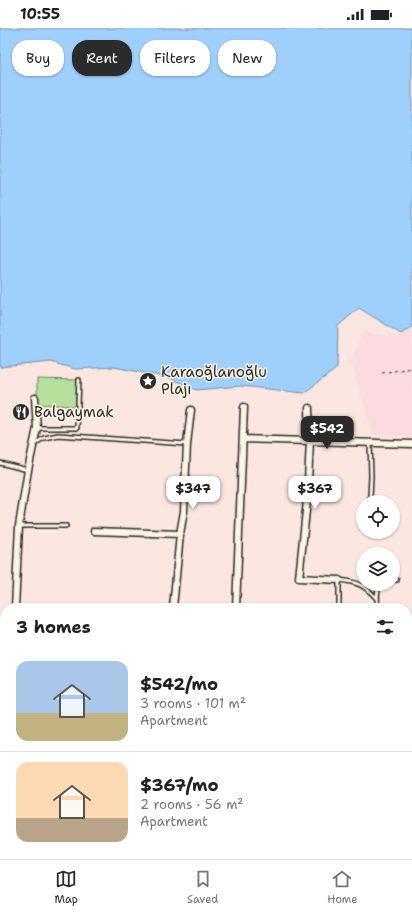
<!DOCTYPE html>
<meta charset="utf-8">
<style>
body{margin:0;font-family:"Shantell Sans",sans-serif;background:#f6f6f6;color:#202124;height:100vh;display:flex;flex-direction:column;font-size:15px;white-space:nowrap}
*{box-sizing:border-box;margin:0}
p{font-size:13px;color:#757577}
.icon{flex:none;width:22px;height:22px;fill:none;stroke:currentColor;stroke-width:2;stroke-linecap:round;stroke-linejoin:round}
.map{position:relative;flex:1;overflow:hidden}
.sheet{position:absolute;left:0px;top:575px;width:412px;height:256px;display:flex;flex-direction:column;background:#fff;border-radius:16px 16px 0 0;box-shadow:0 1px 3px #0004}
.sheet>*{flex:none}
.hud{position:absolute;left:12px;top:12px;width:388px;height:36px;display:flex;gap:8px}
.buttons{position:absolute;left:356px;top:467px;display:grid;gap:8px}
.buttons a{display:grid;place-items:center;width:44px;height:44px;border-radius:50%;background:#fff;box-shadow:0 1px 3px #0004;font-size:20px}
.price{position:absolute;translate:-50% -34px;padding:0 9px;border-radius:8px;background:#fff;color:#222;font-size:13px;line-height:26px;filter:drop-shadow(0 1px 2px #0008)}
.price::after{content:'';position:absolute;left:50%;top:24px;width:12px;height:9px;margin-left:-6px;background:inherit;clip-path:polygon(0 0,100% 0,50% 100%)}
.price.on{background:#2b2b2b;color:#fff}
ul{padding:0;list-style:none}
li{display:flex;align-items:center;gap:12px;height:100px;padding:0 16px}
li+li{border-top:1px solid #e0e0e0}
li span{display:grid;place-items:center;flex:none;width:112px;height:80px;border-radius:12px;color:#555}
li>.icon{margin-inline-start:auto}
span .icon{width:48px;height:48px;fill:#fffc;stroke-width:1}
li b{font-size:17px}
h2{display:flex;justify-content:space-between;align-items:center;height:48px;padding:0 16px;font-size:17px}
.tag{padding:0 14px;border-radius:16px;background:#fff;box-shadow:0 1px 3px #0004;font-size:14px;line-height:36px}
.tag.on{background:#2b2b2b;color:#fff}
.status{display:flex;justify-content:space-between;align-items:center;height:28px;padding:0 20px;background:#fff;direction:ltr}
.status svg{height:11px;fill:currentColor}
.tabs{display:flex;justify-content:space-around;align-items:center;height:56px;border-top:1px solid #e0e0e0;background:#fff;font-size:11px;color:#757577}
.tabs a{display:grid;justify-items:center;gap:2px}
.tabs .on{color:#2b2b2b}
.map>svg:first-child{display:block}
</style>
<div class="status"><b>10:55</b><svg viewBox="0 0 49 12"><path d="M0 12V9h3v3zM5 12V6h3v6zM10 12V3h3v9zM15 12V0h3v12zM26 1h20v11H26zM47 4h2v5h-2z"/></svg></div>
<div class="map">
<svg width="412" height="831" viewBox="0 0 412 831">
<rect width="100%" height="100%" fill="#fbe6e1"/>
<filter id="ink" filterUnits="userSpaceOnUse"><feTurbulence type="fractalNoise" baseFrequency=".025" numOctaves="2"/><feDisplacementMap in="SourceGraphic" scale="8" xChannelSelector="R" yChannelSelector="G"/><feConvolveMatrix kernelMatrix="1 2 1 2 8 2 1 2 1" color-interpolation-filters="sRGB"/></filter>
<g filter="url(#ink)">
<!-- built -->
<path fill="#fbdbdf" d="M412 302V409L373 407 351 333 363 304 394 309 406 306Z"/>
<!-- green -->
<path fill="#b6df9b" stroke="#708563" d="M37 351 77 352 76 378 37 376Z"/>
<!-- water -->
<path fill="#9fd0fc" stroke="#718ea8" d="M0 0H412V299L401 306 359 280 338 298 337 340 304 365 241 358 196 362 170 350 114 339 75 341 51 334 0 339Z"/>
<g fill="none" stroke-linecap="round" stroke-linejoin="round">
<!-- service casing -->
<g stroke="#2b2b2b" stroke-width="6">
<path id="service" d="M37 400H77L79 352
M34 416 44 410 58 407 186 416
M0 435 28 442
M370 469 371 448 370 414
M19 498H66
M393 552H397
M339 580V552C357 554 365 557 377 571
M378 580C377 572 376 563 380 556
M1 640V648"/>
</g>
<!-- minor casing -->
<g stroke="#2b2b2b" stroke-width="9">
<path id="minor" d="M309 380 310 413 307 473 299 550 339 552
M243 411 412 416
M94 503 180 506
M15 580 19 498 28 442 37 400 35 370
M173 580 180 506 184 483 187 416 191 382
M236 580 244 379
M0 709H5
M407 808 412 811
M50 826V831
M86 826V831"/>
</g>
<!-- tertiary casing -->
<g stroke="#2b2b2b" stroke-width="11">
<path id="tertiary" d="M192 826V831"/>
</g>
<!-- primary casing -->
<g stroke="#2b2b2b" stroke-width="13">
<path id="primary" d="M407 617H412
M0 638H5"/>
</g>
<!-- path -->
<path stroke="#2b2b2b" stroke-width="1" stroke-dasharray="3 3" stroke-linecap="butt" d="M382 345 412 340"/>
<!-- service -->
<use href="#service" stroke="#fcf5e5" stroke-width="3"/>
<!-- minor -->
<use href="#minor" stroke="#fcf5e5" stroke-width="6"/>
<!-- tertiary -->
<use href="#tertiary" stroke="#fcf5e5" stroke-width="8"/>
<!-- primary -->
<use href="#primary" stroke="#fcf5e5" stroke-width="10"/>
</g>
</g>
<!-- icons -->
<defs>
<g id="sight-disc" transform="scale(0.9)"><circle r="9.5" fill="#2b2b2b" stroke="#fcf5e5"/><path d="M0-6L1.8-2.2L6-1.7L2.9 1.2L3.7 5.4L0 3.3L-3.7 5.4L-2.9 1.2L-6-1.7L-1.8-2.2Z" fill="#fff"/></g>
<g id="restaurant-disc" transform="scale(0.9)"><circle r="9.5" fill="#2b2b2b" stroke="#fcf5e5"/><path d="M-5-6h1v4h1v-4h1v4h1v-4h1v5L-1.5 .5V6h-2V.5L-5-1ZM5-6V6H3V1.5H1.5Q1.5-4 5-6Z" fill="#fff"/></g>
</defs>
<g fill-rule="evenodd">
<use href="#sight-disc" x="148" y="353"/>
<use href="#restaurant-disc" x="21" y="384"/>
</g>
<g text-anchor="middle" stroke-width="3" stroke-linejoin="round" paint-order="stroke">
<!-- poi labels -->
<g font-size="15" fill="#2b2b2b" stroke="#fcf5e5" text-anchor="start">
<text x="161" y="349">Karaoğlanoğlu<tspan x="161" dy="17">Plajı</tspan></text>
<text x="34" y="389">Balgaymak</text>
</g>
</g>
</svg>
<div class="buttons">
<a><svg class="icon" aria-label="locate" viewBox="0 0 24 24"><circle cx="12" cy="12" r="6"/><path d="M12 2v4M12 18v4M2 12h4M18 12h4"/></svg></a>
<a><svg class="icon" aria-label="layers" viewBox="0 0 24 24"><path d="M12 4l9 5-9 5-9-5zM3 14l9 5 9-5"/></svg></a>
</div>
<b class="price on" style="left:327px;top:422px">$542</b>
<b class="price" style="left:193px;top:482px">$347</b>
<b class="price" style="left:315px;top:482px">$367</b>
<div class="hud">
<a class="tag">Buy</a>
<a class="tag on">Rent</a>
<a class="tag">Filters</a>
<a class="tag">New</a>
</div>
<section class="sheet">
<h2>3 homes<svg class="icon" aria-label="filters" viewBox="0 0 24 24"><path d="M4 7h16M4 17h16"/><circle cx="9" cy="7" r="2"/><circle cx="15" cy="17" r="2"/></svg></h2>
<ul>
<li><span style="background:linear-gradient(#a9c7e8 65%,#c2b280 0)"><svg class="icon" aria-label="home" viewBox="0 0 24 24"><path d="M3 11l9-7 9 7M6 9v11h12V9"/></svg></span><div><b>$542/mo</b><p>3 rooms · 101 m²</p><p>Apartment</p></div></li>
<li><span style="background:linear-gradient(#ffd9b3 70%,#b9a48a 0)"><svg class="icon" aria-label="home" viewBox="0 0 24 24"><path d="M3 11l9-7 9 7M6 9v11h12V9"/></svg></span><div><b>$367/mo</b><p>2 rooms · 56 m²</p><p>Apartment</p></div></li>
</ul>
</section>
</div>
<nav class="tabs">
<a class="on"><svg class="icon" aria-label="map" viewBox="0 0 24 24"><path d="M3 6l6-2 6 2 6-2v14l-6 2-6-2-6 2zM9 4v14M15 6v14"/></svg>Map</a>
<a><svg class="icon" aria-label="saved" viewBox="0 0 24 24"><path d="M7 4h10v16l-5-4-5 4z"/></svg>Saved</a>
<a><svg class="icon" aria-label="home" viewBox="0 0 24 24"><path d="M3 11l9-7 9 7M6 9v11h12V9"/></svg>Home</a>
</nav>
